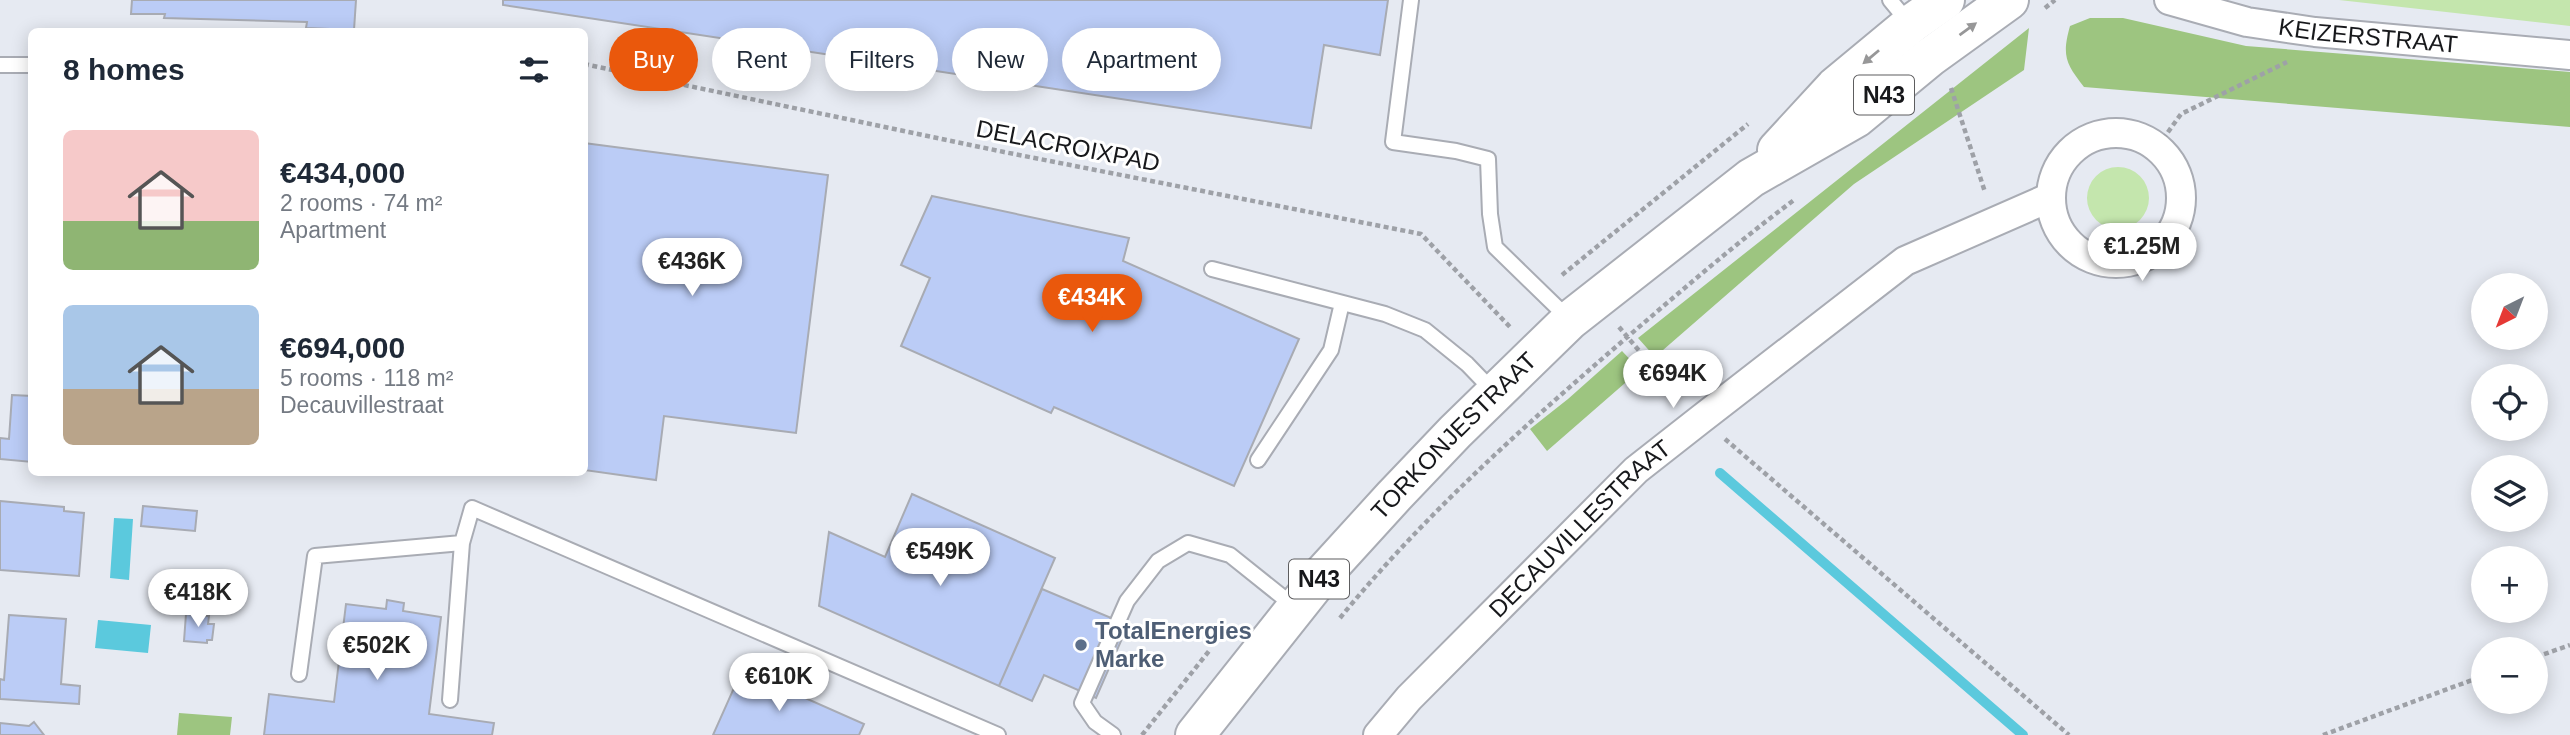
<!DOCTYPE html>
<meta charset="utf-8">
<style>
body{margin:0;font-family:Helvetica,sans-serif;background:#f6f6f7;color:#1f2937;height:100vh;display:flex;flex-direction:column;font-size:26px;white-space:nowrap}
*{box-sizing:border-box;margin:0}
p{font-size:23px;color:#747a83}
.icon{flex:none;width:38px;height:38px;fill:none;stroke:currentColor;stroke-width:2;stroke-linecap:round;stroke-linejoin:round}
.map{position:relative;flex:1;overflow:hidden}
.side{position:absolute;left:28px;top:28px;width:560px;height:448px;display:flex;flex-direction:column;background:#fff;border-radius:10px;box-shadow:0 4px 18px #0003}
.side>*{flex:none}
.banner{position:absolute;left:609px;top:28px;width:665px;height:63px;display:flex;gap:14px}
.needle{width:46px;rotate:222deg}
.buttons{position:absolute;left:2471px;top:273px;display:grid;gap:14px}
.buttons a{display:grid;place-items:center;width:77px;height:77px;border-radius:50%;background:#fff;box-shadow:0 4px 18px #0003;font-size:35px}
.price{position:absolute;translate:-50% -60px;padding:0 16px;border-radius:24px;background:#fff;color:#222;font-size:23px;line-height:46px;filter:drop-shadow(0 2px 4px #0008)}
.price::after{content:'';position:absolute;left:50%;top:42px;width:21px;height:16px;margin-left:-10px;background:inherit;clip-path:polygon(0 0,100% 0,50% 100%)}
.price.on{background:#ea580c;color:#fff}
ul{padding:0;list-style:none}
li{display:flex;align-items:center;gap:21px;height:175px;padding:0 35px}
li span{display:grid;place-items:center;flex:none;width:196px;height:140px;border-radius:10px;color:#555}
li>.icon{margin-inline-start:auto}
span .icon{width:84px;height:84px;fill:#fffc;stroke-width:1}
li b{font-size:30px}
h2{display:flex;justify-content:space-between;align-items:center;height:84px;padding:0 35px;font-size:30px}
.tag{padding:0 24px;border-radius:32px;background:#fff;box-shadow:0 4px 18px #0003;font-size:24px;line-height:63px}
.tag.on{background:#ea580c;color:#fff}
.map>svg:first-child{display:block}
</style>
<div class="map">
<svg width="2570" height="735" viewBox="0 0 2570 735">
<rect width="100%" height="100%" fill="#e6eaf2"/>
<!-- green -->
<path fill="#c4e6ad" d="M2339 0H2570V26Z
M2087 198a31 31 0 1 1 62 0a31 31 0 1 1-62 0Z"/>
<!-- forest -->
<path fill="#9dc580" d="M2090 18H2123L2246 46 2570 72V127L2084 87C2065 63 2062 55 2070 26Z
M2029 28 2024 70 1854 184 1655 357 1638 338Z
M1622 351 1640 370 1547 451 1530 429 1568 399Z
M179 713 232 717 230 735H177Z"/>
<!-- water -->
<path fill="#5bc9dd" d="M114 518 133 519 129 580 110 578Z
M98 620 151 625 148 653 95 648Z"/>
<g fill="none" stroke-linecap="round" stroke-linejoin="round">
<!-- stream -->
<path stroke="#5bc9dd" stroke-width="10" d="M1720 473 2023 735"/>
</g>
<!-- building -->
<path fill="#bbccf6" stroke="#a8abb3" stroke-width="2" d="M132 0H356L354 30 306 28 307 22 164 18 165 14H131Z
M503 0H1388L1380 55 1324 45 1311 128 503 5Z
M584 143 828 175 796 433 664 416 656 480 584 470Z
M932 196 1129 238 1123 261 1299 339 1234 486 1054 407 1051 413 901 346 930 278 901 265Z
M12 395 32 396V462L0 459V438L9 439Z
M912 494 1055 558 999 686 819 606 829 532 885 557Z
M0 501 64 507V511L84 513 79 576 0 570Z
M143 506 197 511 195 531 141 526Z
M1042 589 1128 625 1096 698 1044 675 1032 701 999 686Z
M387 600 404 603 403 611 441 617 429 714 494 723 492 735H264L269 694 334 702 346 604 386 609Z
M186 614 209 616 208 624H214L212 640H207V643L184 641Z
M9 615 66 619 61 684 80 686 79 704 0 699V679L4 680Z
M742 670 864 724 859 735H713Z
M34 722 44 735H0V723L29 726Z"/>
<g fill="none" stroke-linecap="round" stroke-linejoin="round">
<!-- service casing -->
<g stroke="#a9acb4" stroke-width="18">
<path id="service" d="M1411 0 1393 142 1456 151 1488 159 1490 214 1495 247 1568 318
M1890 0 1909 23
M0 65H32
M1212 269 1385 314 1425 330 1467 364 1494 392
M1258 460 1331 350 1342 303
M299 674 315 556 462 543
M450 700 462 543 472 508 998 735
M1113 735 1095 722 1082 703 1127 601 1158 561 1188 543 1230 555 1295 607"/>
</g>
<!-- minor casing -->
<g stroke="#a9acb4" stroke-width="32">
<g id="minor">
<path id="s1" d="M2169 0 2247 22 2315 32 2570 55"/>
<circle cx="2116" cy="198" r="65"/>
<path id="s2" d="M1378 735 1409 698 1636 470 1701 419 1905 261 2051 197"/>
</g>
</g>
<!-- primary casing -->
<g stroke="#a9acb4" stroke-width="42">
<g id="primary">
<path d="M1777 150 1835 87 1911 24 1945 0"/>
<path id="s3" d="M1195 735 1322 575 1394 496 1455 432 1570 320 1751 178 1856 118 1930 57 2009 0"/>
</g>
</g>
<!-- path -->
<path stroke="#9ea1a7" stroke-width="4.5" stroke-dasharray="5 3.5" stroke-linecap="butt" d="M2045 8 2055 0
M584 64 1004 152 1421 234 1510 327
M1951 88 1985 192
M2158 146 2181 114 2287 62
M1562 275 1748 124
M1619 327 1679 398
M1725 439 2069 735
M1340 618C1424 515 1524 426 1625 339 1680 292 1735 244 1794 200
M2536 657 2570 645
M1142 735 1209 651
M2323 735 2483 676"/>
<!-- service -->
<use href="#service" stroke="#fff" stroke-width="14"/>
<!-- minor -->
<use href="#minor" stroke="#fff" stroke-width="28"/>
<!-- primary -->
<use href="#primary" stroke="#fff" stroke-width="38"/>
</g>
<!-- one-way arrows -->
<defs><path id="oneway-solid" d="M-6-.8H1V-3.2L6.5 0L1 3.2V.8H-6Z" transform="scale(1.75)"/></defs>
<g fill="#979798">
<use href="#oneway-solid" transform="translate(1968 29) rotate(-36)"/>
<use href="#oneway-solid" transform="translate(1871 57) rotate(140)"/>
</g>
<!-- markers -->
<circle fill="#5c6f8a" stroke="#fff" stroke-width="2.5" cx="1081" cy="645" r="7"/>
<g text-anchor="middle" stroke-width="6" stroke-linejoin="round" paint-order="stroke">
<!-- shield labels -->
<g fill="#fff" stroke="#5d5d5f" stroke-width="2">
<rect x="1854" y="75.5" width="60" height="39" rx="5"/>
<rect x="1289" y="559.5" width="60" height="39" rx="5"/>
</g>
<g font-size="23" font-weight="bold" fill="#17181b">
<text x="1884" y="103">N43</text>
<text x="1319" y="587">N43</text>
</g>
<!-- street labels -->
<g font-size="24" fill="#17181b" stroke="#fff">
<text dy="8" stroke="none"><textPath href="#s1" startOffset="203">KEIZERSTRAAT</textPath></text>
<text transform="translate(1068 146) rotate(11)" y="8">DELACROIXPAD</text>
<text dy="8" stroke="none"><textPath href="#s3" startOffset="396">TORKONJESTRAAT</textPath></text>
<text dy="8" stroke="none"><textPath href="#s2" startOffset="289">DECAUVILLESTRAAT</textPath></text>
</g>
<!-- service labels -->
<g font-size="24" font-weight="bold" fill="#4e5e75" stroke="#fff" text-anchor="start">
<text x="1095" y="639">TotalEnergies<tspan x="1095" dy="28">Marke</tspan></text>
</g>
</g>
</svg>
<div class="buttons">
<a><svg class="needle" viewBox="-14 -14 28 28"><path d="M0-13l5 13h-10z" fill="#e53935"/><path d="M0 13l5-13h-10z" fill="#747a83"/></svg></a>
<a><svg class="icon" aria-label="locate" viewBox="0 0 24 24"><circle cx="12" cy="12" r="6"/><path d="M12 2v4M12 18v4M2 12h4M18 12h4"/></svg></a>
<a><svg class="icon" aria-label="layers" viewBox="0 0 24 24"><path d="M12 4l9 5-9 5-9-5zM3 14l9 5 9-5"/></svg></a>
<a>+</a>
<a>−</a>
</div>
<b class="price" style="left:2142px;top:283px">€1.25M</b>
<b class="price" style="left:692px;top:298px">€436K</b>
<b class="price on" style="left:1092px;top:334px">€434K</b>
<b class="price" style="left:1673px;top:410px">€694K</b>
<b class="price" style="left:940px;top:588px">€549K</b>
<b class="price" style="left:198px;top:629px">€418K</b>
<b class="price" style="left:377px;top:682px">€502K</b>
<b class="price" style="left:779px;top:713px">€610K</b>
<div class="banner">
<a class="tag on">Buy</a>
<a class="tag">Rent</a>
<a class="tag">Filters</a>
<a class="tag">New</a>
<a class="tag">Apartment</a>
</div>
<section class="side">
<h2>8 homes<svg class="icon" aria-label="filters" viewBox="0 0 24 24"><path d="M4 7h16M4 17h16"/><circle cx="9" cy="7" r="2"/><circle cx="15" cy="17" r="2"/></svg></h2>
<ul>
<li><span style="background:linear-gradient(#f6c9c9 65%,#8fb573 0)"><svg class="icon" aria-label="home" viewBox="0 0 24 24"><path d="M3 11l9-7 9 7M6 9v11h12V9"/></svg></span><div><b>€434,000</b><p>2 rooms · 74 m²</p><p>Apartment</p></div></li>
<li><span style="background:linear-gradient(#a9c7e8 60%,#b9a48a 0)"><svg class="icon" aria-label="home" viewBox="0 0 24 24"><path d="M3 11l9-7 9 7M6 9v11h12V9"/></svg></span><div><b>€694,000</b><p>5 rooms · 118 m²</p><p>Decauvillestraat</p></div></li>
</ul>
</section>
</div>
